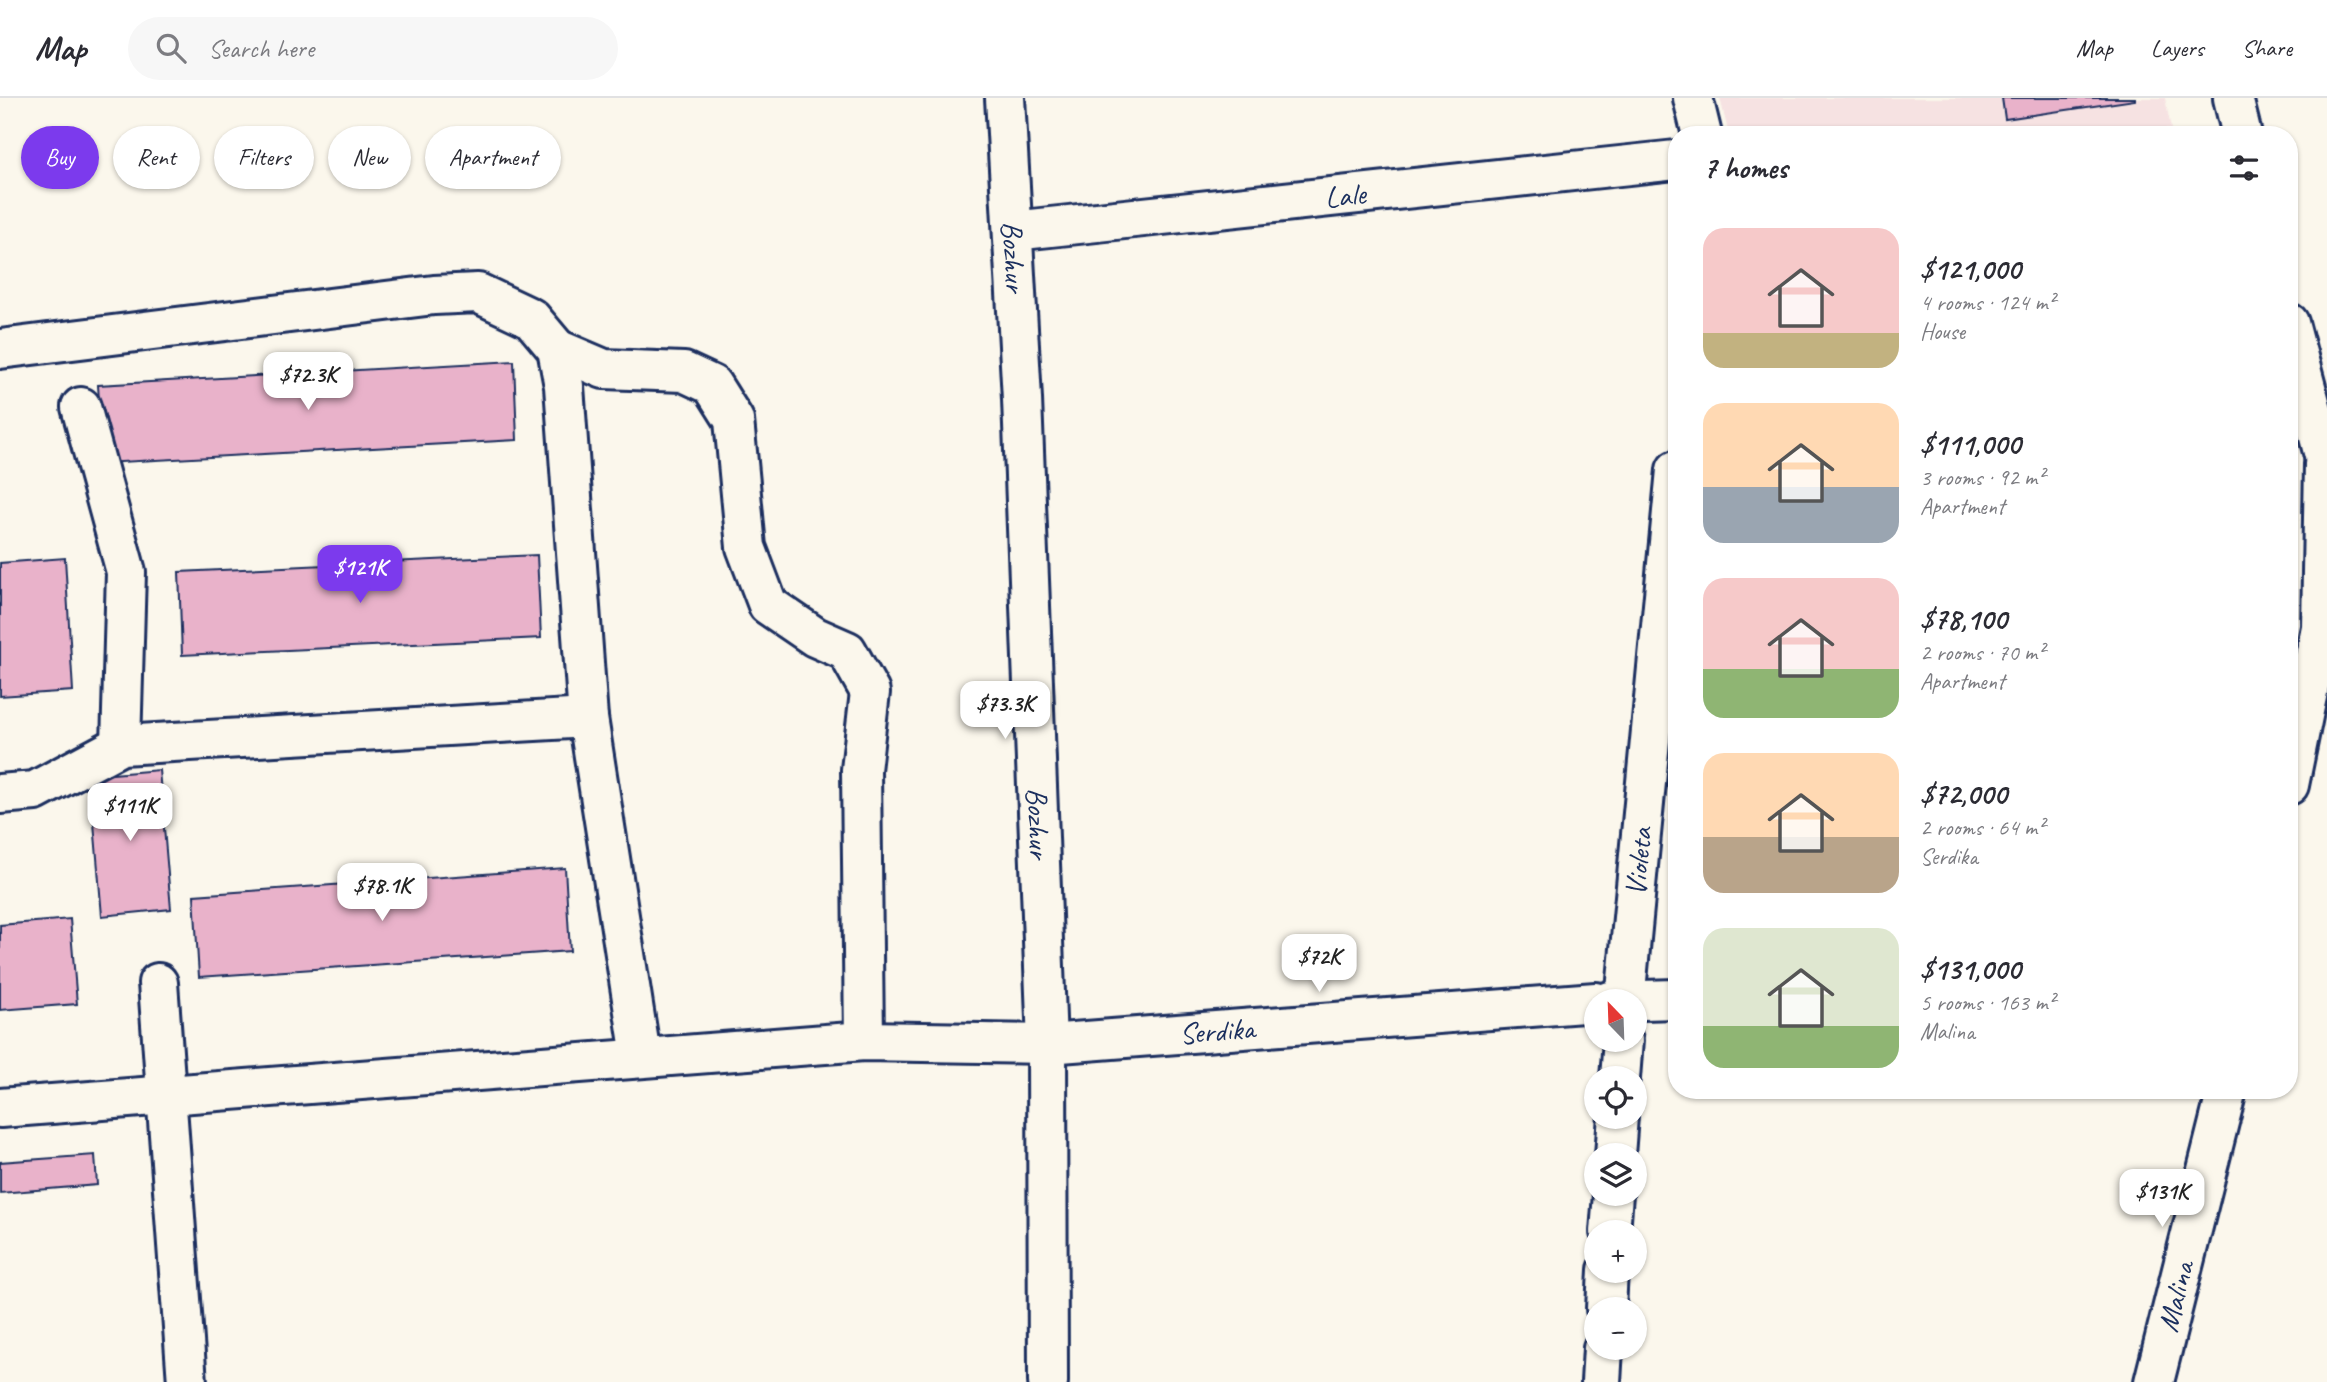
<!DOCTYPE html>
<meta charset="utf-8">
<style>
body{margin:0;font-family:Caveat,sans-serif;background:#f7f7f7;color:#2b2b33;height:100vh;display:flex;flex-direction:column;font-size:26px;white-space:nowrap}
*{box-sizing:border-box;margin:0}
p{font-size:23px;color:#7c7c81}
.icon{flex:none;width:38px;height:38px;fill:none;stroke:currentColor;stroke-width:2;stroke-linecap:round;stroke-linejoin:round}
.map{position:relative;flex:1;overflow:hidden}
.side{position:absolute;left:1668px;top:28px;width:630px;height:973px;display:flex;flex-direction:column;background:#fff;border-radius:28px;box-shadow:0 2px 5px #0004}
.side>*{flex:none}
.top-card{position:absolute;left:21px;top:28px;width:665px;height:63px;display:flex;gap:14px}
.needle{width:46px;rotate:337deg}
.fabs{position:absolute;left:1584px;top:891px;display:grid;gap:14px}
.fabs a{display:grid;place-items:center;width:63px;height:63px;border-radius:50%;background:#fff;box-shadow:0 2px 5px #0004;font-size:35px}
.price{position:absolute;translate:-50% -60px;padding:0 16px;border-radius:14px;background:#fff;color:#222;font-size:23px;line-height:46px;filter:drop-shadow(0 2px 4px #0008)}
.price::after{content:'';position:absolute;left:50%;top:42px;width:21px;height:16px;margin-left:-10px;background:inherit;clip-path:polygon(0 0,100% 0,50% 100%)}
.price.active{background:#7c3aed;color:#fff}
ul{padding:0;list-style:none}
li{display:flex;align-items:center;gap:21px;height:175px;padding:0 35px}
li span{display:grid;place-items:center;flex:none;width:196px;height:140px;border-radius:21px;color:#555}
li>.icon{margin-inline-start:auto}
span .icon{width:84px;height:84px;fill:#fffc;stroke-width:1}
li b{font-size:30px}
h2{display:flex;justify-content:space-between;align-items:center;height:84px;padding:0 35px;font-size:30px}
.tag{padding:0 24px;border-radius:32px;background:#fff;box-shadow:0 2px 5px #0004;font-size:24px;line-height:63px}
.tag.active{background:#7c3aed;color:#fff}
header{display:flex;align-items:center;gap:42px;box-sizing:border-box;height:98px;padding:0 35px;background:#fff;border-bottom:2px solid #e1e1e2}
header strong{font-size:33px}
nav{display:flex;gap:38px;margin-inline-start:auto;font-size:24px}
.search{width:490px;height:63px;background:#f7f7f7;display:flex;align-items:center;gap:18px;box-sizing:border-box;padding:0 24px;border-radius:38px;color:#7c7c81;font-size:26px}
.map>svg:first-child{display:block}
</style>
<header>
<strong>Map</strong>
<div class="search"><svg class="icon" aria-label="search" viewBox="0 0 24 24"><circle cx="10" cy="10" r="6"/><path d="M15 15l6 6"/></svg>Search here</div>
<nav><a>Map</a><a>Layers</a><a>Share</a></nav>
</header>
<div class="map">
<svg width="2327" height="1284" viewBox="0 0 2327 1284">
<rect width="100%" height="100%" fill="#fbf7ec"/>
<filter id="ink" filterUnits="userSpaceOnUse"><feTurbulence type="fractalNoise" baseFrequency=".0143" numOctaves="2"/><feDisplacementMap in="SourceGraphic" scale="14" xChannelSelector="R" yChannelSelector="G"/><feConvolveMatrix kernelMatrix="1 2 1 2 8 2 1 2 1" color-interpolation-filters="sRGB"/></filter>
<g filter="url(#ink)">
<!-- built -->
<path fill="#f6e2e2" d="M1720 0H2165L2171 31 2105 37H1729Z"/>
<!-- building -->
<path fill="#e9b2ca" stroke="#1b2f5e" stroke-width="2" d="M2002 0H2135V2L2005 21Z
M514 263 517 342 103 365 98 287Z
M537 457 541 540 182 557 179 474Z
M65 460 73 593 0 598V465Z
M159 672 171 811 102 818 90 678Z
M565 770 570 853 199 879 194 797Z
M70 821 77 906 0 912V827Z
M95 1057 97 1087 0 1095V1064Z"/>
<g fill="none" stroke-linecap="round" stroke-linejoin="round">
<!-- minor casing -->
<g stroke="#1b2f5e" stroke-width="44">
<g id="minor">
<path id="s1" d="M1005 0 1022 301 1047 946 1048 1284"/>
<path d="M1693 0 1702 37"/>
<path d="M2233 0 2242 37"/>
<path id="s2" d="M1013 133 1676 62"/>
<path d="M2289 225 2327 369"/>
<path d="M0 251 434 197 478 195 531 220 557 251 564 288 588 620 641 958"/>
<path d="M557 251 604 271 684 274 712 287 734 322 746 449 768 507 815 539 847 553 870 594 861 672 864 943"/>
<path d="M81 309 126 474 121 647"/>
<path d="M2289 687 2321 529 2324 366"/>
<path d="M0 696 35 693 121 647 588 620"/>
<path d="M158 885 187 1284"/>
<path d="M1610 903 1676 901"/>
<path id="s3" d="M1625 903 1676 372"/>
<path d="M1620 980 1623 942"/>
<path id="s4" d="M0 1010 864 943 1047 946 1596 904"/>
<path d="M1615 1057 1618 1018"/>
<path d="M1610 1134 1613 1096"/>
<path d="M1606 1211 1608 1172"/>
<path d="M1601 1284 1603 1250"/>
<path id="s5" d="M2154 1284 2227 992"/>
</g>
</g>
<!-- minor -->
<use href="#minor" stroke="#fbf7ec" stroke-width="38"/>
</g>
</g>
<g text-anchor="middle" stroke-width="5" stroke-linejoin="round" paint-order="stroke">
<!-- street labels -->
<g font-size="30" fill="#1b2f5e" stroke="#fbf7ec">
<text dy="10" stroke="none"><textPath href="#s2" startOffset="334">Lale</textPath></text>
<text dy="10" stroke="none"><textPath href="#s1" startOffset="159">Bozhur</textPath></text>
<text dy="10" stroke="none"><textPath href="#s1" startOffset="726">Bozhur</textPath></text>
<text dy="10" stroke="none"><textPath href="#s3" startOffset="140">Violeta</textPath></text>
<text dy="10" stroke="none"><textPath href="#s4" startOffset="1220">Serdika</textPath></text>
<text dy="10" stroke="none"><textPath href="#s5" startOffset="88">Malina</textPath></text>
</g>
</g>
</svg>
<div class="fabs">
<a><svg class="needle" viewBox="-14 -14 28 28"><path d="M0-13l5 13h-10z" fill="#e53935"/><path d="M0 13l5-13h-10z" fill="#7c7c81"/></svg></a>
<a><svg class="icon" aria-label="locate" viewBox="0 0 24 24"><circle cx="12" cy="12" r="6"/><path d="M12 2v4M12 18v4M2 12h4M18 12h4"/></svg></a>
<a><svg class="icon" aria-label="layers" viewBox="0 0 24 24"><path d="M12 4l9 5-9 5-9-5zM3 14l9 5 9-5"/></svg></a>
<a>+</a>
<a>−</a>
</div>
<b class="price" style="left:308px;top:314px">$72.3K</b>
<b class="price active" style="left:360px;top:507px">$121K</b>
<b class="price" style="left:1005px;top:643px">$73.3K</b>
<b class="price" style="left:130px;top:745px">$111K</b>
<b class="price" style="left:382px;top:825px">$78.1K</b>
<b class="price" style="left:1319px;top:896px">$72K</b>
<b class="price" style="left:2162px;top:1131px">$131K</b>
<div class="top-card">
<a class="tag active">Buy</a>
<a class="tag">Rent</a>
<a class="tag">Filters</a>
<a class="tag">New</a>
<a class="tag">Apartment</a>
</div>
<section class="side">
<h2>7 homes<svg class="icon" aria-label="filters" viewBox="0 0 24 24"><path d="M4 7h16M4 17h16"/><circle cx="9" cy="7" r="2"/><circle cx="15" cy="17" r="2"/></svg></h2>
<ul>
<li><span style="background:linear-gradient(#f6c9c9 75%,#c2b280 0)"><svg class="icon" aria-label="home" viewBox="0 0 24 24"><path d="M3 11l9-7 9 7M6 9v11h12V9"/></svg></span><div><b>$121,000</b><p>4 rooms · 124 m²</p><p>House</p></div></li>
<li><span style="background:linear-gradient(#ffd9b3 60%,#9aa5b1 0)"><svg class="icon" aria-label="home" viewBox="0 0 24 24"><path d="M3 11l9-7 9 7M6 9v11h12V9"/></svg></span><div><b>$111,000</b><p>3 rooms · 92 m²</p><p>Apartment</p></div></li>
<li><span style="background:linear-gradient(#f6c9c9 65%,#8fb573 0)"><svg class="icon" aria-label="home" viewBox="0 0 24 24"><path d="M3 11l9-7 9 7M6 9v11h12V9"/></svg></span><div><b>$78,100</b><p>2 rooms · 70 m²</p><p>Apartment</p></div></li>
<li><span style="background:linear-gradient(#ffd9b3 60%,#b9a48a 0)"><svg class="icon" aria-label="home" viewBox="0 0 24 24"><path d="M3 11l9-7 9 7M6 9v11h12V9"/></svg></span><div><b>$72,000</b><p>2 rooms · 64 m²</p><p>Serdika</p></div></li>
<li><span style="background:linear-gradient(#dfe7d0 70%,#8fb573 0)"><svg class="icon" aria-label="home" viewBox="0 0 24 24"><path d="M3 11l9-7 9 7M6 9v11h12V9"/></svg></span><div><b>$131,000</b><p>5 rooms · 163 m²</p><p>Malina</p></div></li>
</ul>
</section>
</div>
